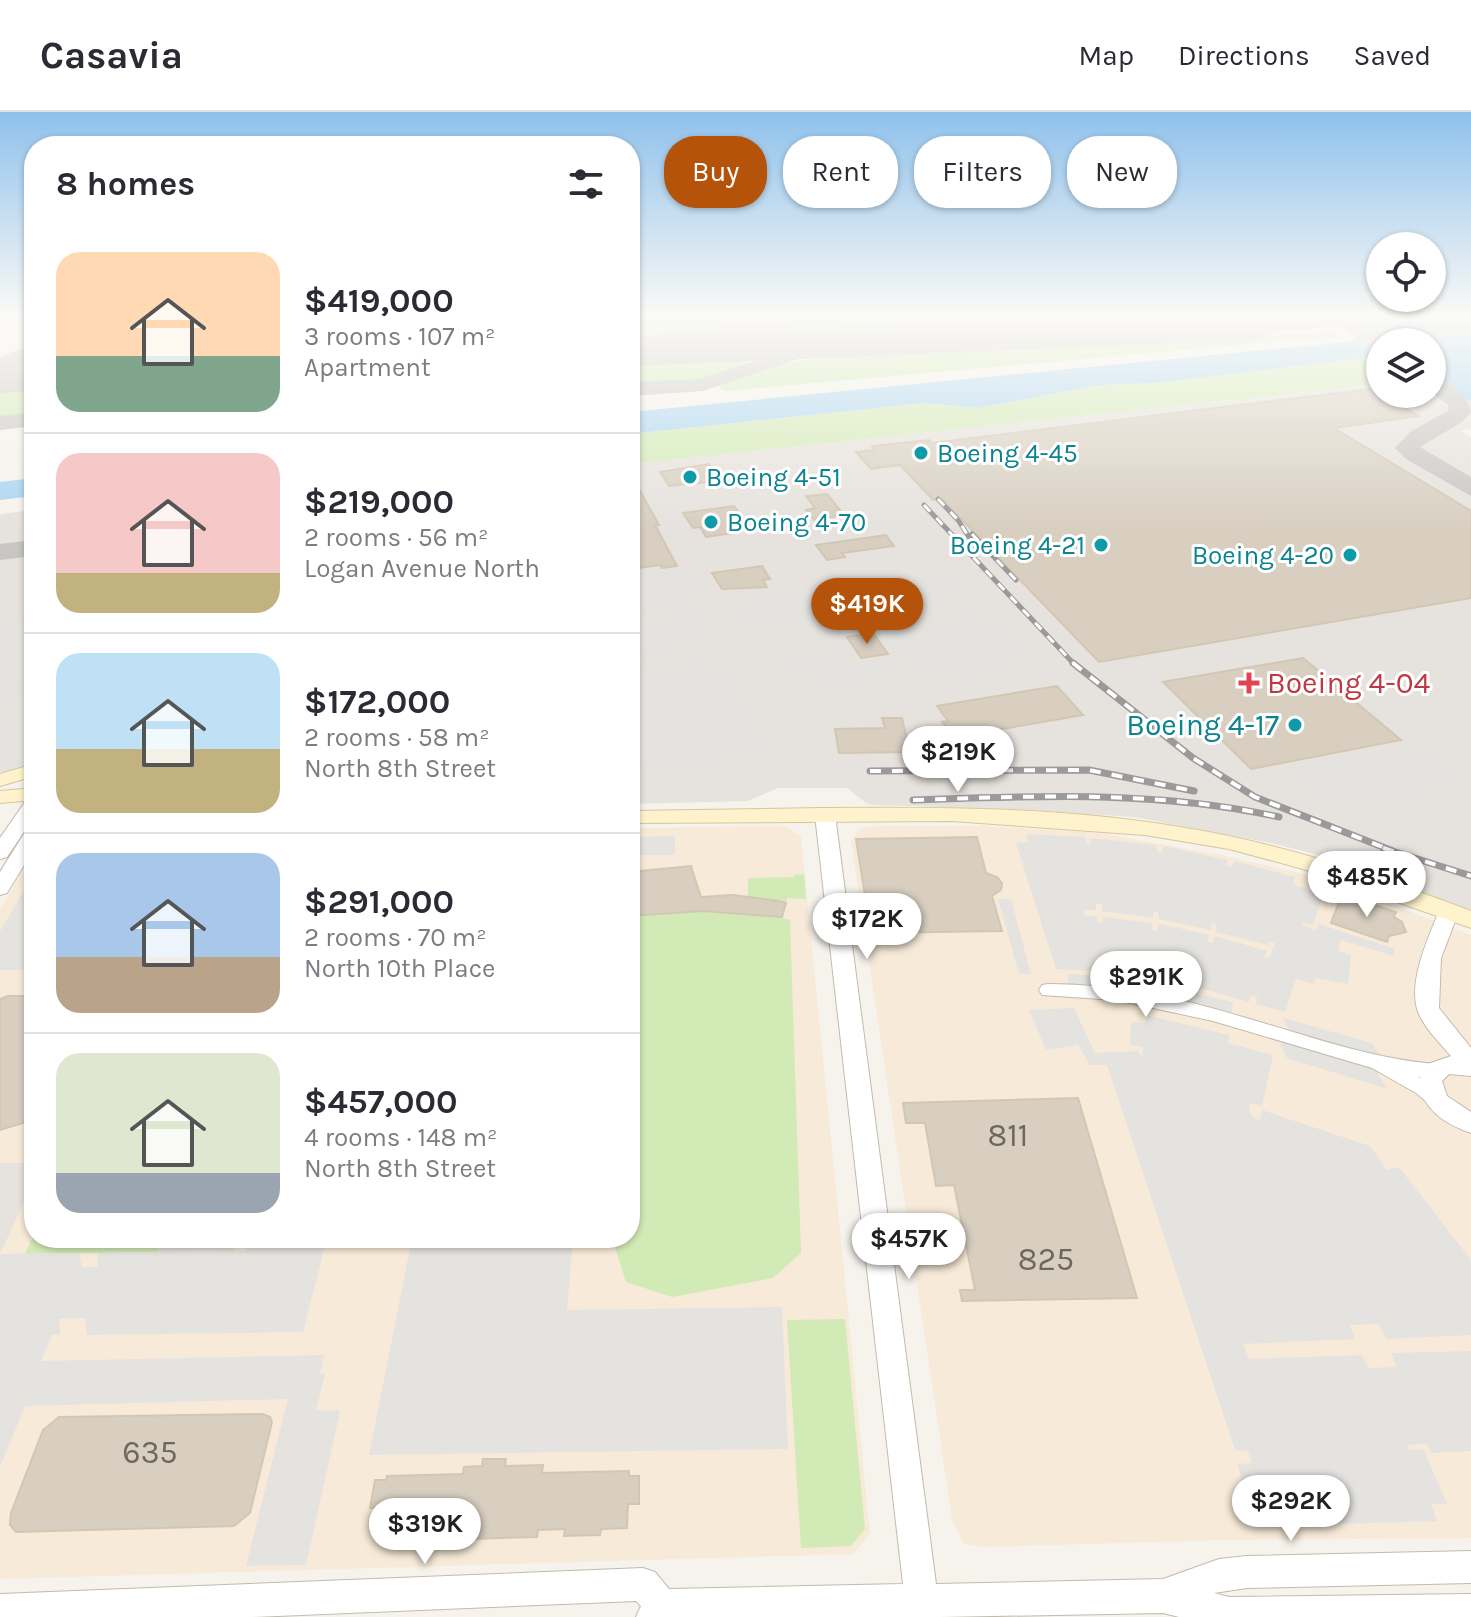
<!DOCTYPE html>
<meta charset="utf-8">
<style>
body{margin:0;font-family:Karla,sans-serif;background:#f7f7f7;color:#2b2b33;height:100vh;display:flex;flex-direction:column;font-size:30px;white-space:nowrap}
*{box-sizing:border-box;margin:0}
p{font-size:26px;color:#7c7c81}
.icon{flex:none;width:44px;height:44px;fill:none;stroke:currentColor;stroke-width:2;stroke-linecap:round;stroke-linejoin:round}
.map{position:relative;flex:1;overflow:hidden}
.panel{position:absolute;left:24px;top:24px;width:616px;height:1112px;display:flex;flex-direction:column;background:#fff;border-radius:32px;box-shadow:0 2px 6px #0004}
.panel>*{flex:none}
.banner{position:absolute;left:664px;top:24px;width:686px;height:72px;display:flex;gap:16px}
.buttons{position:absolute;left:1366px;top:120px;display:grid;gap:16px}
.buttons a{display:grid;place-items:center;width:80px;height:80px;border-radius:50%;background:#fff;box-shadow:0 2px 6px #0004;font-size:40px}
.price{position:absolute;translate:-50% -68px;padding:0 18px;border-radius:28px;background:#fff;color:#222;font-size:26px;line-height:52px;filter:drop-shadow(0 2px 4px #0008)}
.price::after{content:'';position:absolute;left:50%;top:48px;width:24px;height:18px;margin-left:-12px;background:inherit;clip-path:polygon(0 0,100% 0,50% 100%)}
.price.selected{background:#b45309;color:#fff}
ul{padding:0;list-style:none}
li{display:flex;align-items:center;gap:24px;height:200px;padding:0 32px}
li+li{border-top:2px solid #e1e1e2}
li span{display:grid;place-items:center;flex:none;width:224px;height:160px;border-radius:24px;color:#555}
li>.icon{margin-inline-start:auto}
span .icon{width:96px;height:96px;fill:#fffc;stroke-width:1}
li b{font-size:34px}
h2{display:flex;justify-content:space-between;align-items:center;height:96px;padding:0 32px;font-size:34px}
.pill{padding:0 28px;border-radius:32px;background:#fff;box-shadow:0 2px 6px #0004;font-size:28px;line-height:72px}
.pill.selected{background:#b45309;color:#fff}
header{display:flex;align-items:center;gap:48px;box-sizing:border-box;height:112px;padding:0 40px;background:#fff;border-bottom:2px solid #e1e1e2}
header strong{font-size:38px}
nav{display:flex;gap:44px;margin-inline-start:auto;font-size:28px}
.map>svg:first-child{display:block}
</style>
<header>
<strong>Casavia</strong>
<nav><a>Map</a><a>Directions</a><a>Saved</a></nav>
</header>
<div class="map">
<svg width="1471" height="1505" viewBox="0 0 1471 1505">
<rect width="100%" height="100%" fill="#f6f3ec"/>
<!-- commercial -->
<path fill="#f7ead8" d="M778 714 787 715 801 724 870 1422 853 1442 0 1467V797L34 741V1126H630V716Z
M875 714H983L1100 721 1226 744 1325 767 1471 823V1426L1227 1428 985 1435 964 1432 952 1407 851 729 859 717Z"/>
<!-- industrial -->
<path fill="#e6e2dd" d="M1432 263 1471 290V317L1460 319 1471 325V798L1318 743 1276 732 1135 705 1013 697 873 693 866 691 847 676H778L748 689 630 692V352L1380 272V282H1432Z
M34 398V660H0V402Z
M0 1051H34V1068L0 1142Z
M162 1126H238L234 1139 157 1140Z"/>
<!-- green -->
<path fill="#d2eab5" d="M687 206 738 220 630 227V207Z
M728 206H1116L822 219 744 214 732 211Z
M1335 221 1339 224 727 279 722 278 719 273 756 257 828 244Z
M740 246 747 250 699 271 630 275V251Z
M1364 246 1380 261V272L630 352V322L924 291 978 296 1099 273 1156 271Z
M34 276V305L0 308V277Z
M804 762 806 787 787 786 786 791 748 786V766L794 765V763Z
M703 799 773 803 790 808 801 1141 773 1166 672 1185 626 1170 612 1126H630V804Z
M34 1122V1126H162L157 1140 25 1142Z
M845 1207 865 1417 851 1434 801 1436 787 1208Z"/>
<!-- parking -->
<path fill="#e5e3e0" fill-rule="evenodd" d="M690 458 707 486 630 497V467Z
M934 460 946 465 956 463 975 485 761 519 757 512 743 514 731 495 756 491 754 486Z
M692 499 695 505 703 503 715 523 704 525 707 531 630 543V508Z
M978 500 983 505 991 504 1028 544 1009 548 1021 562 969 571 915 561 885 521 928 514 925 509Z
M34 508V553L0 601V513Z
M839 528 855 551 895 544 904 556 900 558 903 562 818 577 809 564 790 567 776 544 832 535 830 530Z
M707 547 711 554 723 553 768 637 751 640V649L630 651V559Z
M34 564V644L22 655H0V612Z
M1420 630 1462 665 1471 668V671L1351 696 1343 689 1325 693 1295 664 1281 666 1273 659Z
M1026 722 1085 725 1086 731 1091 732V726L1156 733 1157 740 1162 741 1163 734 1228 748 1226 753 1232 755 1234 749 1295 765 1293 772 1323 782 1313 813 1302 810 1303 813 1316 818 1319 812 1395 837 1394 844 1341 828 1338 839 1351 843 1348 872 1316 866 1314 872 1296 867 1285 900 1256 892 1257 885 1251 883 1249 890 1176 869V863L1170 861 1169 868 1110 859 1109 851 1103 850 1104 859 1056 857 1016 731 1028 730ZM1096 792H1102V799L1153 806V799L1158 800 1159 807 1210 818 1212 812 1217 813 1216 820 1268 833 1270 829 1275 831 1269 847 1264 845 1267 839 1215 824 1213 831 1208 830 1209 823 1183 817 1159 812 1157 819 1152 818V811L1103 805V811H1098L1097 804 1084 803V798H1096Z
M675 724V743H630V725Z
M34 762V858H0V819Z
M998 787H1011L1031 862H1019Z
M1067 862 1104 864 1106 873H1111L1110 865 1168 874 1169 883 1175 884V876L1233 890 1231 901 1172 886 1069 874Z
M1074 896 1095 941 1138 939 1143 946V935L1130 933 1131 910 1145 911 1146 903 1229 923 1228 931 1273 943 1262 994 1250 991 1249 997 1254 1006 1260 1008 1262 998 1370 1034 1387 1058 1399 1055 1471 1148V1223L1386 1227 1379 1212 1350 1213 1355 1227 1243 1232 1249 1247 1362 1243 1368 1256 1397 1255 1391 1241 1471 1239V1339L1432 1341 1426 1332 1407 1333 1409 1337 1424 1338 1447 1392H1431L1437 1409 1275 1414 1269 1398H1252L1237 1352 1252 1351 1248 1339 1235 1338 1107 953H1090L1078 933 1046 938 1029 898Z
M1283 906 1372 931 1380 943 1378 962 1387 977 1287 946 1280 933 1291 921Z
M250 1126H327L303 1220 87 1223 85 1206 59 1207 60 1223H52L41 1249 324 1243 320 1261 325 1262 316 1298 340 1299 306 1453 246 1454 288 1287 25 1294 0 1355V1142L79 1141 82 1155H98L97 1141 246 1139Z
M412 1126H573L567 1198 782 1195 788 1337 369 1343Z"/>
<!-- water -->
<path fill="#a9d4f2" d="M1351 206H1471V290L1432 263V230H1380V251L1364 246 1156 271 1099 273 978 296 924 291 630 322V300L1347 230 1357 225 1374 224Z
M34 366V384L0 388V370Z"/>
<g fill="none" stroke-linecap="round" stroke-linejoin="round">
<!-- taxiway -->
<path fill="#c8c6c3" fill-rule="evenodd" d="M690 206H730L822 219 832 225C817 241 723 217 700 212Z
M1122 206H1147L1174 213 1177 217 1167 223 1136 216Z
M1276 206H1354L1387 230H1380V240L1341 215 1255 219 1245 213 1255 207Z
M893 222 903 228 900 232 798 247 703 279 630 284V270L700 267 795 235Z
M34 232V246L0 259V245Z
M1432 265C1448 269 1470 284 1471 300L1462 310 1420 335 1471 365V384L1406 347 1395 336 1410 320 1449 298 1448 293 1432 281Z
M34 300V314L0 318V304Z
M34 428V444L0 448V432Z"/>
<!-- runway -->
<path fill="#c8c6c3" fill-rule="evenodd" d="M1064 206H1275L1279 213 1272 223 1255 228 630 254V224Z
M34 247V279L0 281V249Z"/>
</g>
<!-- building -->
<path fill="#d8cfc1" stroke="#d3c7b4" stroke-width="2" d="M1370 277 1419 304 1334 316 1471 399V486L1099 550 941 386 933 388 900 353 871 357 856 340 875 338 872 334 929 328 932 331Z
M709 352 721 369 669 374 660 360Z
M630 361 659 413H655L677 454 662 456 660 453 630 457Z
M827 382 844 403 814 408 806 398 815 396 806 384Z
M734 394 741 404 730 405 740 420 706 425 700 415 693 416 683 401Z
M886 423 894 434 842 441 845 445 827 448 816 433Z
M762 454 770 467 763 468 767 475 722 477 712 461Z
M873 521 888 542 861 546 847 525Z
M1303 546 1401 628 1251 657 1163 570Z
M1057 574 1083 603 944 627 936 616 946 615 942 610 948 609 937 594Z
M882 606H902L910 640 839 641 835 617 885 616Z
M977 725 986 761 997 765 1002 771 1001 778 992 784 1002 819 871 821 856 727Z
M691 754 701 785 733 783 779 789 786 791 782 805 703 799 630 804V760Z
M1342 782 1396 800 1394 805 1402 810 1406 820 1389 824 1387 830 1331 811Z
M8 884H34V990L23 1011 0 1018V887Z
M1078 986 1137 1186 962 1189 960 1178H975L954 1073 936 1074 925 1011H906L903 991Z
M263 1302 270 1305 272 1310 250 1401 234 1414 16 1420 10 1413 11 1401 43 1318 59 1305Z
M483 1347H506L505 1354 543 1353 542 1361 629 1359V1364H639V1392H628L627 1416 601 1417 600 1423 564 1424 565 1417 538 1418 537 1425 403 1429 405 1421 376 1422 381 1395 370 1396 375 1368H386L387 1364 463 1362 464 1355 482 1354Z"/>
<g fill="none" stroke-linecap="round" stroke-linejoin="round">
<!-- minor casing -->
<g stroke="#c2bbae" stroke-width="2">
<path id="minor" d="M1048 872C1117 872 1181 886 1246 906 1309 924 1371 947 1436 952L1443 954 1445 959 1443 964 1418 965 1430 971 1445 986 1442 991 1435 994 1428 991 1416 981 1372 956 1213 909 1116 888 1042 883 1039 878 1042 873Z"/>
</g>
<!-- tertiary casing -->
<g stroke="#c2bbae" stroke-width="2">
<path id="tertiary" d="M34 685V705L7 745 0 747V726L27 687Z
M825 697 835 703 936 1472 1163 1467 1219 1447 1247 1444 1471 1439V1471L1247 1476 1214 1481 1229 1485 1471 1482V1505H1179L1163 1501 941 1505H636L641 1494 636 1489 253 1505H0V1482L643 1456 655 1460 669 1477 903 1472 815 703Z
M34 715V737L7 781 0 783V760L27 717Z
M1449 792 1456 794 1459 799 1441 846 1439 896 1471 936V964L1449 962 1442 969 1447 984 1471 1000V1021C1445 1012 1423 998 1418 969L1428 952 1451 944C1439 930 1423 915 1417 897 1409 868 1428 826 1439 799L1442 794Z"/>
</g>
<!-- secondary casing -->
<g stroke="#d6c79b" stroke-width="2">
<path id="secondary" d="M34 652V664L0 674V662Z
M34 676V688L0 691V679Z
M823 696C944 695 1067 695 1186 716 1284 732 1379 764 1471 799V816L1303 757 1229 737 1145 723 952 709 630 711V699Z"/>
</g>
<!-- minor -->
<use href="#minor" fill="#fff" fill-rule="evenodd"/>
<!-- tertiary -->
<use href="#tertiary" fill="#fff" fill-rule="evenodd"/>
<!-- secondary -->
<use href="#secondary" fill="#fff3cd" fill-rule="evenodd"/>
<!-- rail-far1 casing -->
<g stroke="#9a9a9a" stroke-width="5">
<path id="rail-far1" d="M938 387 958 408 976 436
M924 393 1075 553
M972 422 1016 468"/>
</g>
<!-- rail casing -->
<g stroke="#9a9a9a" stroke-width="7">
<path id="rail" d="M1073 551 1193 646 1255 685 1393 739
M870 659 1089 658 1194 679
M913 688C1037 684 1157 678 1279 705
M1383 736 1471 764"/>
</g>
<!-- rail-far1 -->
<use href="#rail-far1" stroke="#fff" stroke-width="3" stroke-dasharray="9" stroke-linecap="butt"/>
<!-- rail -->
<use href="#rail" stroke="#fff" stroke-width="4" stroke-dasharray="11" stroke-linecap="butt"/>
</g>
<!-- sky -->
<linearGradient id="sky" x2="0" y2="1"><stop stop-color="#8fc1ec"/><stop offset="0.49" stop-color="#fbfaf6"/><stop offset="1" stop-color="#fbfaf6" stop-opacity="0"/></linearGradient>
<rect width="1471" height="417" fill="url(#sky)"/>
<!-- markers -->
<g fill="#0f9aa8" stroke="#fff" stroke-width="3">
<circle cx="921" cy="341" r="8"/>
<circle cx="690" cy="365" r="8"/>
<circle cx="711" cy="410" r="8"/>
<circle cx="1101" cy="433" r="8"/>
<circle cx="1350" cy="443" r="8"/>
<circle cx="1295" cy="613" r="8"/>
</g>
<path fill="#e0444e" stroke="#fff" stroke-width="3" d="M1245 559h8v8h8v8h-8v8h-8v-8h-8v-8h8z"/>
<g text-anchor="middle" stroke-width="6" stroke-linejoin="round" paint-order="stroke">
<!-- far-culture labels -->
<g font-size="26" fill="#0d838f" stroke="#fff" text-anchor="start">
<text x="937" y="350">Boeing 4-45</text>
<text x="706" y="374">Boeing 4-51</text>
<text x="727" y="419">Boeing 4-70</text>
<text x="1085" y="442" text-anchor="end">Boeing 4-21</text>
<text x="1334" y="452" text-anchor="end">Boeing 4-20</text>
</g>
<!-- health labels -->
<g font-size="30" fill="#be3a42" stroke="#fff" text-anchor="start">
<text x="1267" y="581">Boeing 4-04</text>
</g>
<!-- culture labels -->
<g font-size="30" fill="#0d838f" stroke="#fff" text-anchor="end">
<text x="1279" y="623">Boeing 4-17</text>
</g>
<!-- near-number labels -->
<g font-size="32" fill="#6e675b">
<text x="1008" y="1034">811</text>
<text x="1046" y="1158">825</text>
<text x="150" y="1351">635</text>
</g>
</g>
</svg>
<div class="buttons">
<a><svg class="icon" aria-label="locate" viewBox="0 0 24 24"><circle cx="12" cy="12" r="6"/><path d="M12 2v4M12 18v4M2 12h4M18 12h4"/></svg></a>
<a><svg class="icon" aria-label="layers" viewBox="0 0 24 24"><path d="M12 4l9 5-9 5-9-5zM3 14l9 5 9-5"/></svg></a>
</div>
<b class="price selected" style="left:867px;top:534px">$419K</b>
<b class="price" style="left:958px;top:682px">$219K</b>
<b class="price" style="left:1367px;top:807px">$485K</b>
<b class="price" style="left:867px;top:849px">$172K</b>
<b class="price" style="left:1146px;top:907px">$291K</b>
<b class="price" style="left:909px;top:1169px">$457K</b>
<b class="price" style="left:1291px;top:1431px">$292K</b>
<b class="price" style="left:425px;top:1454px">$319K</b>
<div class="banner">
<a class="pill selected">Buy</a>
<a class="pill">Rent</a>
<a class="pill">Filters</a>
<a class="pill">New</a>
</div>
<section class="panel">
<h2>8 homes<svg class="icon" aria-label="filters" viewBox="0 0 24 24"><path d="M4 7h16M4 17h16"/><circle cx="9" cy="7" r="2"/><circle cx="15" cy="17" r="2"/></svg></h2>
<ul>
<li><span style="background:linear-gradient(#ffd9b3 65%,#7fa58c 0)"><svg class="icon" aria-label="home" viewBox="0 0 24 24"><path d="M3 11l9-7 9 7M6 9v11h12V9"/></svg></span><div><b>$419,000</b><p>3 rooms · 107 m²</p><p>Apartment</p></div></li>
<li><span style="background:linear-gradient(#f6c9c9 75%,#c2b280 0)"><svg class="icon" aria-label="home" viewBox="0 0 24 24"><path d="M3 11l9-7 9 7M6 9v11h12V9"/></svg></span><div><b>$219,000</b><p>2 rooms · 56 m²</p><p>Logan Avenue North</p></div></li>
<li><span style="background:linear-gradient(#bfe0f5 60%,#c2b280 0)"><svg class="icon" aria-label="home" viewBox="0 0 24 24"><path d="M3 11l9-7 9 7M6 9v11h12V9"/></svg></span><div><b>$172,000</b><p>2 rooms · 58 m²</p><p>North 8th Street</p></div></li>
<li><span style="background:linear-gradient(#a9c7e8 65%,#b9a48a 0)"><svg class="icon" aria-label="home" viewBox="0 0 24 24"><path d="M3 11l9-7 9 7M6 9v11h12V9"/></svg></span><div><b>$291,000</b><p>2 rooms · 70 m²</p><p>North 10th Place</p></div></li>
<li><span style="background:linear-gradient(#dfe7d0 75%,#9aa5b1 0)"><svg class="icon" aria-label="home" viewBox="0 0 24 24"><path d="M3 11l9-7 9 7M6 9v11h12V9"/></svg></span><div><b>$457,000</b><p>4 rooms · 148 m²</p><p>North 8th Street</p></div></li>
</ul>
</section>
</div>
